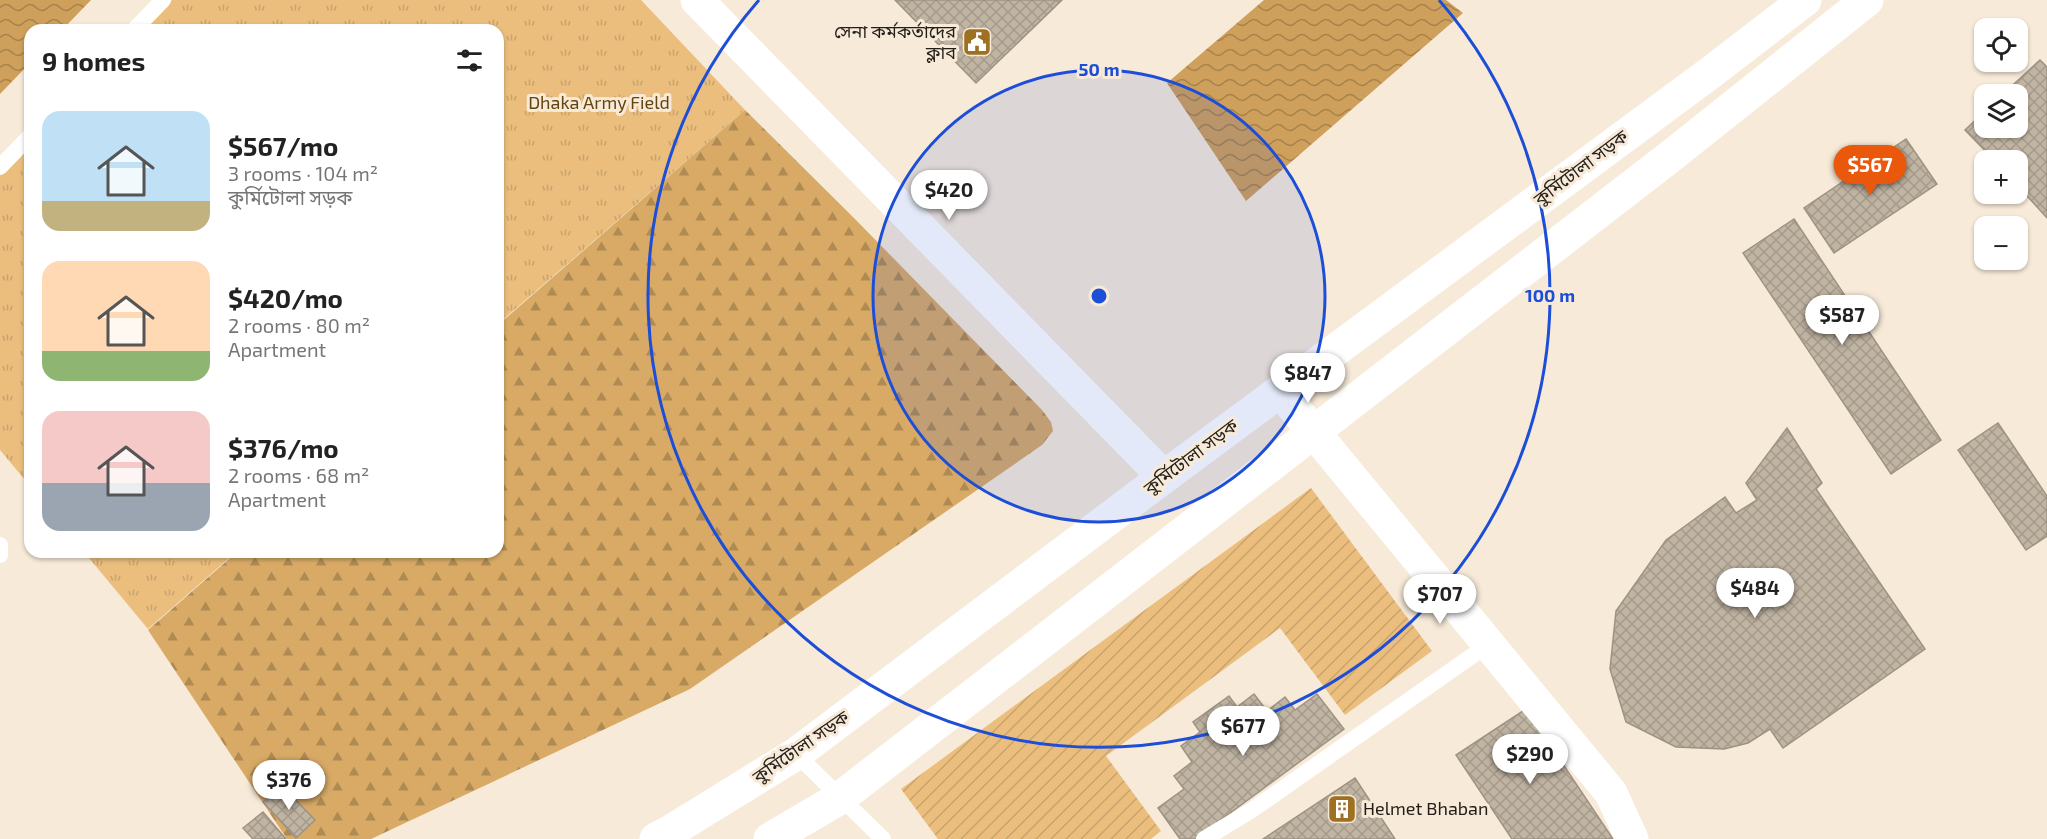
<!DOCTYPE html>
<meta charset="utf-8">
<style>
body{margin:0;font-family:"Exo 2","Noto Sans Bengali",sans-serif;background:#f6f6f6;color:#222;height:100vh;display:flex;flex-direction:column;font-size:22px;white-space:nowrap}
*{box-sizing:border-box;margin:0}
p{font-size:20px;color:#767676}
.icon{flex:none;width:33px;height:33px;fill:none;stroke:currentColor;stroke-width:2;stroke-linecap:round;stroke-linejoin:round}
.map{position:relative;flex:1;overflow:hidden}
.panel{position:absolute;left:24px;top:24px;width:480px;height:534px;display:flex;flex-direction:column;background:#fff;border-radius:18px;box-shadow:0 2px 4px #0004}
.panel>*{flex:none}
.fabs{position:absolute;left:1974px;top:18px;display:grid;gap:12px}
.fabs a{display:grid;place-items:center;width:54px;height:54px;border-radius:12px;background:#fff;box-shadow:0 2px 4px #0004;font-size:30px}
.price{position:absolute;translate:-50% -51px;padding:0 14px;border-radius:21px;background:#fff;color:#222;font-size:20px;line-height:39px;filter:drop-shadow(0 2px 3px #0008)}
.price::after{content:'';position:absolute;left:50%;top:36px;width:18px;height:14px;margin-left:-9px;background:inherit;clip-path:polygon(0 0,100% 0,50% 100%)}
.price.active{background:#ea580c;color:#fff}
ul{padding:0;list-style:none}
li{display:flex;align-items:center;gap:18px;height:150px;padding:0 18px}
li span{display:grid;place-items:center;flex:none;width:168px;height:120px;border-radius:18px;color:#555}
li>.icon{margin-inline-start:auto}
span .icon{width:72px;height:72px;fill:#fffc;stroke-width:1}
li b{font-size:26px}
h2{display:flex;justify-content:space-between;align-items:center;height:72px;padding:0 18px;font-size:26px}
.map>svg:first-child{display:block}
</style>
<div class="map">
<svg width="2047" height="839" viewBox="0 0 2047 839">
<defs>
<pattern id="grass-tufts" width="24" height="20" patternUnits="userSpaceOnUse" patternTransform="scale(1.5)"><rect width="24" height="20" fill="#ebbe7e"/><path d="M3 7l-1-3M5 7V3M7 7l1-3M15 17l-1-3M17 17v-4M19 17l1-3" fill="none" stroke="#c9a36c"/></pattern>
<pattern id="forest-firs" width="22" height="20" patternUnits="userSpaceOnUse" patternTransform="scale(1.5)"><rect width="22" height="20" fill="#d8aa66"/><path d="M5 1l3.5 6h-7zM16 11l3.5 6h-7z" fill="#af8a53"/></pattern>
<pattern id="garden-furrows" width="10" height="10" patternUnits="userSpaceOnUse" patternTransform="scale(1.5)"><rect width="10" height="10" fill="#ebbe7e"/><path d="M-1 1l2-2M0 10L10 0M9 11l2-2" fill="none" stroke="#c9a36c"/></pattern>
<pattern id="water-waves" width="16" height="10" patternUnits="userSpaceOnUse" patternTransform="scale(1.5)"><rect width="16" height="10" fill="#cea05b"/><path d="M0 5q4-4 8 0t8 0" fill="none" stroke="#a7824a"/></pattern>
<pattern id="building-cross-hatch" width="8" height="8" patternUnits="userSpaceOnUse" patternTransform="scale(1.5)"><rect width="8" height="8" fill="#c0b4a2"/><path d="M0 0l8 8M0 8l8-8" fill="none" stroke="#a59a8b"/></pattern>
</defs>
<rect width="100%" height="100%" fill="#f7ead8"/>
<!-- grass -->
<path fill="url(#grass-tufts)" d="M172 0H641L745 110 498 324V30H143Z
M30 145V486L0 450V175Z
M84 552H236L148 629Z"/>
<!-- forest -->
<path fill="url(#forest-firs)" d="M745 110 854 218 1042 410 1051 422 1053 431 1042 445 690 689 371 839H287L148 630 237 552H498V325Z"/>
<!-- garden -->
<path fill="url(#garden-furrows)" d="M1311 488 1432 651 1345 715 1280 628 1106 756 1161 831 1151 839H938L901 789Z"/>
<!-- water -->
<path fill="url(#water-waves)" d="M0 0H91L62 30H30V63L0 94Z
M1264 0H1446L1463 13 1246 201 1167 83Z"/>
<!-- building -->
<path fill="url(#building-cross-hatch)" stroke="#9e9282" stroke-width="1.5" d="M895 0H1062L976 83Z
M2040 60 2047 67V218L2018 186V160H1994L1965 130 1984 112V128H2018V94H2003Z
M1906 139 1937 184 1834 253 1804 208Z
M1794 219 1941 440 1891 474 1743 253Z
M1998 423 2047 496V536L2026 550 1958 450Z
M1787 428 1822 483 1816 489 1925 649 1783 748 1770 729 1748 743 1724 749 1676 747 1626 722 1610 669 1616 611 1666 540 1725 497 1736 513 1757 500 1746 483Z
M1254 694 1267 711 1285 697 1295 710 1317 694 1344 729 1195 839H1180L1158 808 1184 789 1174 776 1192 762 1181 746 1200 732 1193 722 1229 696 1237 707Z
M1526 709 1613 839H1512L1456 755Z
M1355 778 1395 839H1263Z
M281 785 315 820 296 838 263 802Z
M263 812 286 839H253L243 828Z"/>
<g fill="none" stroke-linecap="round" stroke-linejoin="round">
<!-- service -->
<path stroke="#fff" stroke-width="16" d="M134 30 163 0
M0 167 30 136
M0 545V555
M796 754 883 839
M1204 839 1252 810 1489 644"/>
<!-- minor -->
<path stroke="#fff" stroke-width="33" d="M697 0 1164 477
M1280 391 1611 793 1632 839"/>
<!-- secondary -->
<path stroke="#fff" stroke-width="33" d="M656 839 671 831 796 754 1164 477 1710 73 1805 0
M770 839 840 798 1671 156 1867 0"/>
</g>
<!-- distance rings -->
<circle cx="1099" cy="296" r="226" fill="#1d4ed8" fill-opacity=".12"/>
<g fill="none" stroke="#1d4ed8" stroke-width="3">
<circle cx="1099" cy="296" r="226"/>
<path d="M1439 0A451 451 0 1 1 759 0"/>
</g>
<!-- icons -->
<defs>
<g id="civic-square" transform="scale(1.5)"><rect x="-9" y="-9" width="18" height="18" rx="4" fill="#9e7022" stroke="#f7ead8"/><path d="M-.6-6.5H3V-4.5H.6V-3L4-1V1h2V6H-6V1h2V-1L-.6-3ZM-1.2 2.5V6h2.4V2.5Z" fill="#fff"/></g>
<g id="building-square" transform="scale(1.5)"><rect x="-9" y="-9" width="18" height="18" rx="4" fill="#9e7022" stroke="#f7ead8"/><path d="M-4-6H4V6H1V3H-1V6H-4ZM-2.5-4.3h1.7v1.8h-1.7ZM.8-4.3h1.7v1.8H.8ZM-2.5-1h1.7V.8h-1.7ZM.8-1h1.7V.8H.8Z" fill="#fff"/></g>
</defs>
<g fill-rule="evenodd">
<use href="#civic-square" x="977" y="42"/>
<use href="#building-square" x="1342" y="809"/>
</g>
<g text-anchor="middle" stroke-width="6" stroke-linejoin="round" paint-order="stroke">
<!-- poi labels -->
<g font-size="18" fill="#221d17" stroke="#f7ead8" text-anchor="end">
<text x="956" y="38">সেনা কর্মকর্তাদের<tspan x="956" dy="21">ক্লাব</tspan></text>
<text x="1363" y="815" text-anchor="start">Helmet Bhaban</text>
</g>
<!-- park labels -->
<g font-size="18" fill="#64450f" stroke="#f7ead8">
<text x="599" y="109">Dhaka Army Field</text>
</g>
<!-- street labels -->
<g font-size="18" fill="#221d17" stroke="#f7ead8">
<text transform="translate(1581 168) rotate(-37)" y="6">কুর্মিটোলা সড়ক</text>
<text transform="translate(1191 457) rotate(-37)" y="6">কুর্মিটোলা সড়ক</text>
<text transform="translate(801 747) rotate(-35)" y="6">কুর্মিটোলা সড়ক</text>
</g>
</g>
<circle cx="1099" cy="296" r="9" fill="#1d4ed8" stroke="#f7ead8" stroke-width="3"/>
<g font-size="18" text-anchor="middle" font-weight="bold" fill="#1d4ed8" stroke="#f7ead8" stroke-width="6" stroke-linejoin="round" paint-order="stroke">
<text x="1099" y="76">50 m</text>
<text x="1550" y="302">100 m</text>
</g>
</svg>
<div class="fabs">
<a><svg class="icon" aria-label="locate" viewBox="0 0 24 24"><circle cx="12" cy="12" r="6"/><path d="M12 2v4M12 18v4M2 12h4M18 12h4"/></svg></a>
<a><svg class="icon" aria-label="layers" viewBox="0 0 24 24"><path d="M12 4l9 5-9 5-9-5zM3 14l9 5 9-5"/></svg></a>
<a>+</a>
<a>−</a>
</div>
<b class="price active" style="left:1870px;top:196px">$567</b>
<b class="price" style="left:949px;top:221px">$420</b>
<b class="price" style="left:1842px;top:346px">$587</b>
<b class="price" style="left:1308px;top:404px">$847</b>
<b class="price" style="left:1755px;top:619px">$484</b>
<b class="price" style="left:1440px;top:625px">$707</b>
<b class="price" style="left:1243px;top:757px">$677</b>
<b class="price" style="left:1530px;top:785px">$290</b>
<b class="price" style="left:289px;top:811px">$376</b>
<section class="panel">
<h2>9 homes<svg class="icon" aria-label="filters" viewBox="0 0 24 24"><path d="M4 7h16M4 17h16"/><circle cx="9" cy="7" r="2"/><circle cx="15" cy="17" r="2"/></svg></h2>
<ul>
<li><span style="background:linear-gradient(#bfe0f5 75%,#c2b280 0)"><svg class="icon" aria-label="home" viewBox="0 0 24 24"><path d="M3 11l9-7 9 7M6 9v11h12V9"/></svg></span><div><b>$567/mo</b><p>3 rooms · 104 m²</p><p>কুর্মিটোলা সড়ক</p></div></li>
<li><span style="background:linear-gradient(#ffd9b3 75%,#8fb573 0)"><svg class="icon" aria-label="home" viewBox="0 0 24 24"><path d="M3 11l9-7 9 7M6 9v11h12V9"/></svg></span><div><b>$420/mo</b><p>2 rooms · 80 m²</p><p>Apartment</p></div></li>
<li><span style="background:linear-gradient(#f6c9c9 60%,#9aa5b1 0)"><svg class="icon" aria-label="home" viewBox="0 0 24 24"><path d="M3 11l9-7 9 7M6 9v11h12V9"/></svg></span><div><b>$376/mo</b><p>2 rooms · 68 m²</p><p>Apartment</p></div></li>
</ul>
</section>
</div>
